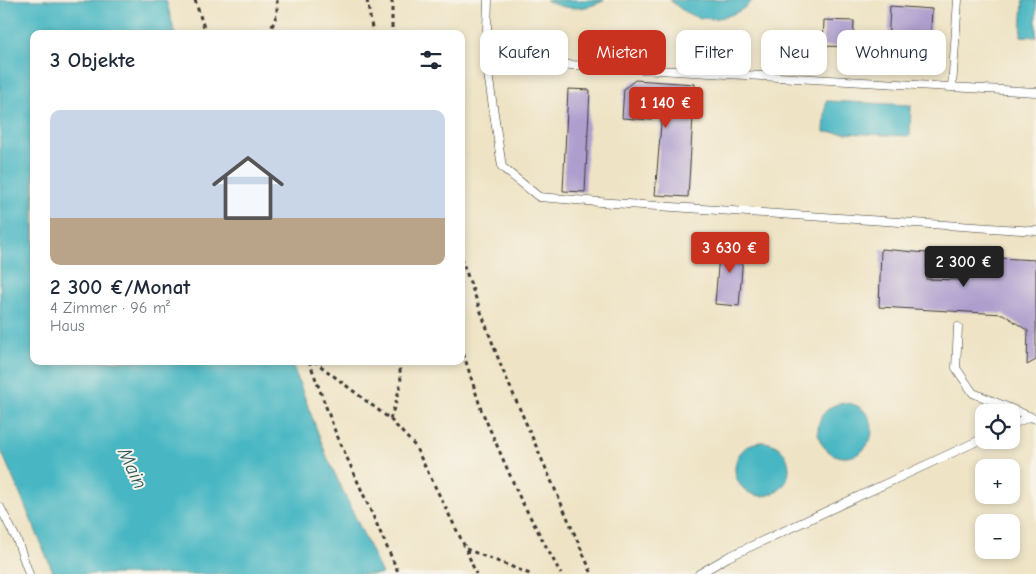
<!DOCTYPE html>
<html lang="de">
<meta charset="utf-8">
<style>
body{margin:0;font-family:"Comic Neue",sans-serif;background:#f6f6f7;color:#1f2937;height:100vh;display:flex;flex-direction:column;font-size:19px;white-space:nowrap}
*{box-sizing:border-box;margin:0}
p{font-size:16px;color:#747a83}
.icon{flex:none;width:28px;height:28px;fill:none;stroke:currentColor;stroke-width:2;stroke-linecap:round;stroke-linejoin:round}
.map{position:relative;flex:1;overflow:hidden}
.sheet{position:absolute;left:30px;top:30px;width:435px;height:335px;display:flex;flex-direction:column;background:#fff;border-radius:10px;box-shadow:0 2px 8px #0003}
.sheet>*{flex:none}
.guide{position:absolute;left:480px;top:30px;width:475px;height:45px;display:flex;gap:10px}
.fabs{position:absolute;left:975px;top:404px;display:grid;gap:10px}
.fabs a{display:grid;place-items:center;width:45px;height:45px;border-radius:10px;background:#fff;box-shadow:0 2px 8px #0003;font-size:25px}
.price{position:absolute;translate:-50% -42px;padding:0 11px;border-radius:5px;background:#c8321e;color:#fff;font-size:16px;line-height:32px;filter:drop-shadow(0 1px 2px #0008)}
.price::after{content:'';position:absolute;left:50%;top:30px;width:15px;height:11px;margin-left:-8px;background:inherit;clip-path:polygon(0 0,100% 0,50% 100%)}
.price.active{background:#222;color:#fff}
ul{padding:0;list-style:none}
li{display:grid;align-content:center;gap:10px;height:265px;padding:0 20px}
li span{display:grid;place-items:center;height:155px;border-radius:10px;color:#555}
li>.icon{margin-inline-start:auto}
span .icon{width:90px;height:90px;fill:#fffc;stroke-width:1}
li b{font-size:21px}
h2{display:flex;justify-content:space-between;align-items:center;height:60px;padding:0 20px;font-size:21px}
.tag{padding:0 18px;border-radius:10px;background:#fff;box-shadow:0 2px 8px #0003;font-size:18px;line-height:45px}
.tag.active{background:#c8321e;color:#fff}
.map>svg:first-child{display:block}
</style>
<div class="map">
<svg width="1036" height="574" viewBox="0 0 1036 574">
<rect width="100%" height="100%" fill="#f7f3e8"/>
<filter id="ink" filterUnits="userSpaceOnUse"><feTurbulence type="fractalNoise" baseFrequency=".02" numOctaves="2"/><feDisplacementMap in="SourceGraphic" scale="10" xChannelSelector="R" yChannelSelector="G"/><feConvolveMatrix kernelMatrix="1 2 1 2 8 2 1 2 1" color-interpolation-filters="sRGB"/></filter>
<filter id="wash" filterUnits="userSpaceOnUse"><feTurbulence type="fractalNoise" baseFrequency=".0096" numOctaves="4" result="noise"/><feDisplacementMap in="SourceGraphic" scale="20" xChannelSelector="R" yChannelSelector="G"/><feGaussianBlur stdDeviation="1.12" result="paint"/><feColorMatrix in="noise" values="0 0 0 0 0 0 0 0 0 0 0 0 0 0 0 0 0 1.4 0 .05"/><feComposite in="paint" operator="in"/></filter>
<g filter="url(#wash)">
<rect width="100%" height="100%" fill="#eee3c5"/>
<!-- water -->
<path fill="#49b7c3" stroke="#326a70" d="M0 0H166L175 34H34V361H291L327 457 382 574H54L35 529 0 448Z
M546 0H605C587 10 564 11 546 0Z
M670 0H753C741 14 719 21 701 18 689 16 679 8 670 0Z
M1023 0H1036V37L1021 36Z
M826 101 911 105 910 136 824 132Z
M818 430a27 27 0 1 1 54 0a27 27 0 1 1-54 0Z
M735 469a27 27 0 1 1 54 0a27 27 0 1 1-54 0Z"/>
<g id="blocks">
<!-- building -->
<path fill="#ad9ecd" d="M890 6 932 9 930 46 888 44Z
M824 20 854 21 853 47 823 46Z
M635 80 695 84 688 197 655 195 662 112 652 111 651 120 622 118 624 89Z
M568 89 590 90 585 192 563 191Z
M720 242 744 243 739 306 715 304Z
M881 249 927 253 926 279 960 280 961 256 1036 260V360L1027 365 1028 331 1003 314 879 307Z"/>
</g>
</g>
<g filter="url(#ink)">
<use href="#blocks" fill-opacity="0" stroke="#3c3a35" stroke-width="1"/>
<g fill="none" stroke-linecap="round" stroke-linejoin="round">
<!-- lane casing -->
<g stroke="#3c3a35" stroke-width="9">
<path id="lane" d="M488 0 486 60 1036 92
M486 60 502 167 539 197 612 203 1036 231
M952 87 958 0
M958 327 956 368 973 393 1036 419
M1011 425 1029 417
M0 507 17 540 29 574
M699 574 728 557 984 438"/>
</g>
<!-- path -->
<path stroke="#3c3a35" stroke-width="3" stroke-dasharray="4 4" stroke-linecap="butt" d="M195 0 206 34
M367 0 373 34
M392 0V29L394 34
M269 34 277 14V0
M461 258 501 366 592 574
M461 346 481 409 520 498 561 574
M309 361 335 431 399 574
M314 361 390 419 415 446 466 549 476 574
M390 419 396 402 401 381 399 361
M466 549 530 574"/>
<!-- lane -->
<use href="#lane" stroke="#fff" stroke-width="8"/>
</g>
</g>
<g text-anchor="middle" stroke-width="4" stroke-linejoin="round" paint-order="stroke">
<!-- water labels -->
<g font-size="20" font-style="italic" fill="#2e5a5f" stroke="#f7f3e8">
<text transform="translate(133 468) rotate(65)" y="7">Main</text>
</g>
</g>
</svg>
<div class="fabs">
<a><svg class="icon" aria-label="locate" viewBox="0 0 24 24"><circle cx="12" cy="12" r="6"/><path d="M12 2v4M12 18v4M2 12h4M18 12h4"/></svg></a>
<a>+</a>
<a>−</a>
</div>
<b class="price" style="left:666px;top:129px">1 140 €</b>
<b class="price" style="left:730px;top:274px">3 630 €</b>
<b class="price active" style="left:964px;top:288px">2 300 €</b>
<div class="guide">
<a class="tag">Kaufen</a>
<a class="tag active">Mieten</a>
<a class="tag">Filter</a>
<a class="tag">Neu</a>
<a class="tag">Wohnung</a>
</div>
<section class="sheet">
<h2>3 Objekte<svg class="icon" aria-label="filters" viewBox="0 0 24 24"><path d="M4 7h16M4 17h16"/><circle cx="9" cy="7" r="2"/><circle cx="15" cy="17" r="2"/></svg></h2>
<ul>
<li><span style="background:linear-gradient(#c9d6e8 70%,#b9a48a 0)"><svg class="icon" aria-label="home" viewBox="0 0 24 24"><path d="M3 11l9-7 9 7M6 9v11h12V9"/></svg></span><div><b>2 300 €/Monat</b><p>4 Zimmer · 96 m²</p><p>Haus</p></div></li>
</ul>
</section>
</div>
